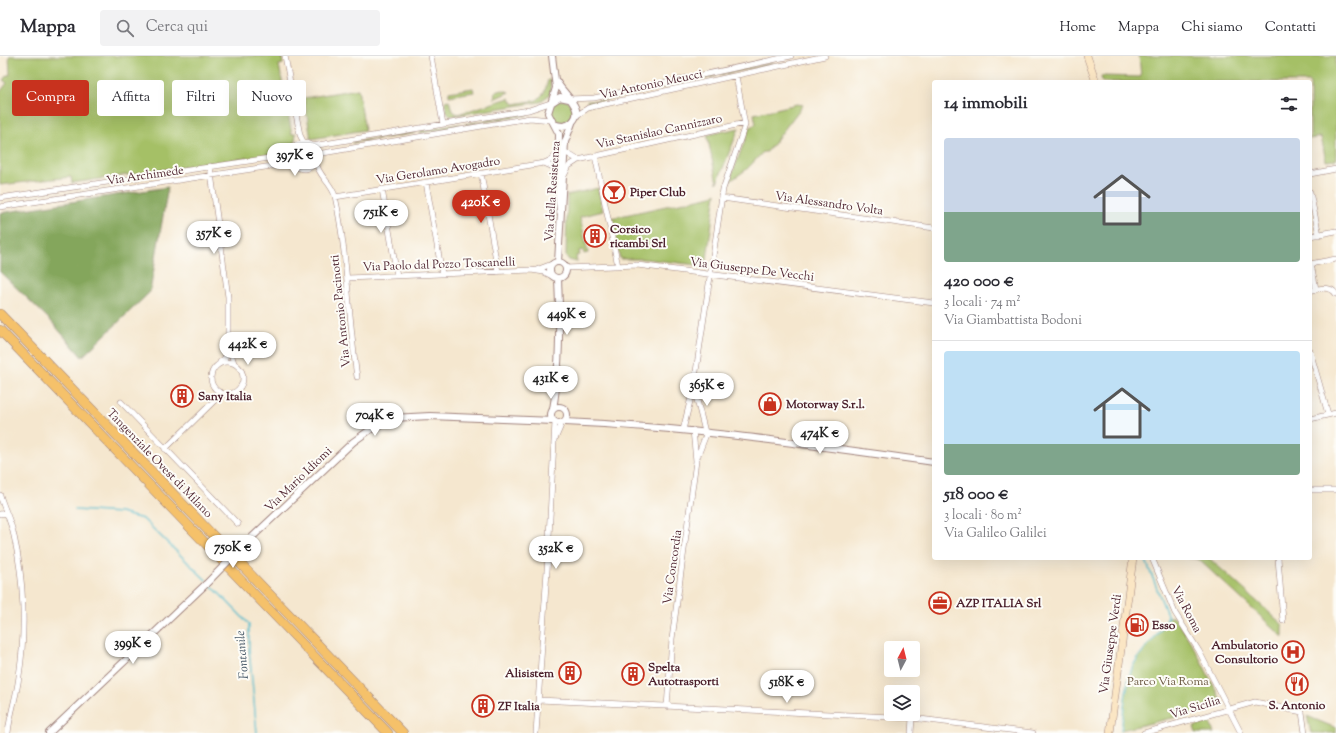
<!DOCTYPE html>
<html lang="it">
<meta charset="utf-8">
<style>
body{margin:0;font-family:"Sorts Mill Goudy",serif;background:#f2f2f3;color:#2b2b33;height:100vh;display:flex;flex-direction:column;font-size:15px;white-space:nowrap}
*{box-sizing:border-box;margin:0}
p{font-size:13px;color:#7c7c81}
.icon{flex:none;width:22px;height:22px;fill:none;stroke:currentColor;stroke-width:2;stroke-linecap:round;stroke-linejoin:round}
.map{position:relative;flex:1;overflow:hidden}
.drawer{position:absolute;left:932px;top:24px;width:380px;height:480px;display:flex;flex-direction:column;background:#fff;border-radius:4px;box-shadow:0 4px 16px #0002}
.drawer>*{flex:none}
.top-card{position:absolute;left:12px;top:24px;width:380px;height:36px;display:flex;gap:8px}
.needle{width:26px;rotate:7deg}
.controls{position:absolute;left:884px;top:585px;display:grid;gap:8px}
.controls a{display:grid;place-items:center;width:36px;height:36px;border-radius:4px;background:#fff;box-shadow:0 4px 16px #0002;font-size:20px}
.price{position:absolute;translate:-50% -34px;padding:0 9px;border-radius:14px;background:#fff;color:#222;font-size:13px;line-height:26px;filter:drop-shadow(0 1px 2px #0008)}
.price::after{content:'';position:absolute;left:50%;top:24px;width:12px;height:9px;margin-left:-6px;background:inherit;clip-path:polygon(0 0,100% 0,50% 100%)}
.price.current{background:#c8321e;color:#fff}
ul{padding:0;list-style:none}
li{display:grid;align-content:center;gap:8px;height:212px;padding:0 12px}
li+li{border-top:1px solid #e1e1e2}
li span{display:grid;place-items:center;height:124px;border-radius:4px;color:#555}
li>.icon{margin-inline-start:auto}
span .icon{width:72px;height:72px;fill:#fffc;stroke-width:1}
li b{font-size:17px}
h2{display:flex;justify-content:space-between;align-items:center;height:48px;padding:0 12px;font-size:17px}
.pill{padding:0 14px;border-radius:4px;background:#fff;box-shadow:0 4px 16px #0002;font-size:14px;line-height:36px}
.pill.current{background:#c8321e;color:#fff}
header{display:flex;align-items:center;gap:24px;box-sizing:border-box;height:56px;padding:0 20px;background:#fff;border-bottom:1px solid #e1e1e2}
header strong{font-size:19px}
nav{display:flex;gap:22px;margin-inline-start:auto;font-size:14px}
.search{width:280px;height:36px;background:#f2f2f3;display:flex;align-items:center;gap:10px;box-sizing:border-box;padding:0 14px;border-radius:4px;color:#7c7c81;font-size:15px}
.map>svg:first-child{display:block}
</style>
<header>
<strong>Mappa</strong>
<div class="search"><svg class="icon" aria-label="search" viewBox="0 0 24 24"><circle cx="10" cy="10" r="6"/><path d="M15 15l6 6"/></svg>Cerca qui</div>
<nav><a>Home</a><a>Mappa</a><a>Chi siamo</a><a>Contatti</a></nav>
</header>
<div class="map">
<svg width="1336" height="677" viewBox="0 0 1336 677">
<rect width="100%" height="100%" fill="#fdfcf7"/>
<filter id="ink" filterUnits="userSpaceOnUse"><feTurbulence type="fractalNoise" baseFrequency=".025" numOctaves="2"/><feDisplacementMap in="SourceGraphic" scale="8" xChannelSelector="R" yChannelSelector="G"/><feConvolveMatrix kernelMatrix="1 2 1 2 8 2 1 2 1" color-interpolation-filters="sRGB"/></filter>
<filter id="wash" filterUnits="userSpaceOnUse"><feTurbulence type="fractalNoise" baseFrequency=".012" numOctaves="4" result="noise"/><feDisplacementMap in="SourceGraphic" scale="16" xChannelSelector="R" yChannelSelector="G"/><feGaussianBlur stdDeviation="0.9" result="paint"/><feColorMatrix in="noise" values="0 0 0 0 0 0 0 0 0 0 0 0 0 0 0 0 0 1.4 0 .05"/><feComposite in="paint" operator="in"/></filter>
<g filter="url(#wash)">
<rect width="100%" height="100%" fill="#f5e7cf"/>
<!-- green -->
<path fill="#a5c066" stroke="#787048" d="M9 0H282L283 8 279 9 292 78 296 77 295 86 287 96 72 127 71 121 0 129V36L7 27 3 24 7 19H10Z
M1139 0H1336V104L1326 105 1321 81 1310 83V26H1102L1101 20 1141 21Z
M772 7V8L720 19 721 18Z
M716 19V20L597 46 588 49 587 45H596Z
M548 24H551L550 38 540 46 451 60 447 56 445 45 449 44 452 55 458 58 509 42 514 48 537 44 544 37Z
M473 32 474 36 449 40V36Z
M358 33 365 74 311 83 304 42Z
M503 34 509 36 494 43 495 36Z
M551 55a11 11 0 1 1 22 0a11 11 0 1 1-22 0Z
M797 48 803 49 767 96H763L747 113 729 126 750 71 756 68 754 58Z
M527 57V59L465 69V68Z
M460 68 461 70 420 77V75Z
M739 72 717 127 707 79Z
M415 76 416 77 352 87V86Z
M295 100a9 9 0 1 1 18 0a9 9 0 1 1-18 0Z
M598 132 603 155 580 161 588 197 584 198 583 194 579 195 580 199 576 200 577 206 569 204 566 200 567 139Z
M716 137 706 210 645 203H620L611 162 712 140Z
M1189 502H1209L1283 569V581L1198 503Z
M1168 561H1175L1196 595 1224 650 1121 674C1124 654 1125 631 1132 612 1140 593 1160 581 1168 561Z
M1307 660 1336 672V677H1311Z
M1210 666 1214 677H1196L1194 671Z"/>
<!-- forest -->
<path fill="#84a65b" stroke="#676243" d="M168 131 150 236 82 301 50 264 0 216V157Z"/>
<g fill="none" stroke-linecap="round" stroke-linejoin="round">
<!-- stream -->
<path stroke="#50bbcd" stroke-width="1.5" d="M75 454 120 457 143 463 206 524
M209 527 249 568V593L257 677
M1121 674C1124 654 1125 631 1132 612 1140 593 1160 581 1168 561L1145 502"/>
</g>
</g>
<g filter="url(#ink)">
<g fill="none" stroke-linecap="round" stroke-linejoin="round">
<!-- minor casing -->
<g stroke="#a0837d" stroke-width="6">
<path id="minor" d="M285 0 300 79 304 87
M431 0 443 68
M569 43 594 42 791 0
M576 60 588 52 596 50 825 0
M291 100a13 13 0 1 1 26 0a13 13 0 1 1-26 0Z
M312 90 529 54 550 47
M565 96 578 104
M317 98 530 62 551 64
M595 100 618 210
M316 106C318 120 331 126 335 140 348 200 348 261 357 321
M544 107 555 112 558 116
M210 110 228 241V288L234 307
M481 117 498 216
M1310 118 1336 113
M564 120 569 110 578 104 745 67
M426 126 442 218
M382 133 397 220
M1310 136 1319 179
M335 141 544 107 551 104 559 97
M0 142 290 99
M722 142 934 172
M0 151 292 107
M1310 180 1336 175
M1310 208 1336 203
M1311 208 1316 233
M566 212 637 209 934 247
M536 214 552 208
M348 222 531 214 544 216 552 220
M1310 235C1319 232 1331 229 1336 238
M1310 295 1328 358
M220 306 225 302 228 291
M211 322a16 16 0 1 1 32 0a16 16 0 1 1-32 0Z
M694 332 705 376
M121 346 238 468
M1310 363 1336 357
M683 374 694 329 723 133 745 69 736 20
M556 381 562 367
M165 393 217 342 220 336
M697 402 707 376
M1310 434H1336
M0 439C4 453 11 465 14 480 24 524 26 575 19 620 17 639 10 657 8 677
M0 458 6 457
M1152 502 1175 557 1199 595 1241 677
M1278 502 1283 565
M539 644 912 662 1033 677
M667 651 672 583 696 405 693 374
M536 677 548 500 555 366
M911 677 912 662
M1144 677 1255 646 1302 656 1305 677"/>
</g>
<!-- tertiary casing -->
<g stroke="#a0837d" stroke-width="8">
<path id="tertiary" d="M552 0 556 32 548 57 559 78 558 138 560 156
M551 47 560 41 569 43
M554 68C561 71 567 71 572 66 586 53 563 38 557 26
M550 214a8 8 0 1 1 16 0a8 8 0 1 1-16 0Z
M558 206 565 86 572 67
M551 359a8 8 0 1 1 16 0a8 8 0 1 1-16 0Z
M553 353C560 313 560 264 558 222
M565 366C689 371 811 389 934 406
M247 486 353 386 374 371 392 362 430 360 554 365
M49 677 206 528"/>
</g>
<!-- secondary casing -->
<g stroke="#a0837d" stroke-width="8">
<path id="secondary" d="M1087 0 1096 26
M1110 677 1133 502"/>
</g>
<!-- motorway casing -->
<g stroke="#a0837d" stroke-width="10">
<path id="motorway" d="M0 258 403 677
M0 274 388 677"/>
</g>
<!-- minor -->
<use href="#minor" stroke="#fff" stroke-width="5"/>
<!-- tertiary -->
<use href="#tertiary" stroke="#fff" stroke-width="6"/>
<!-- secondary -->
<use href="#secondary" stroke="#fbe6c4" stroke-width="7"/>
<!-- motorway -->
<use href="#motorway" stroke="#f5c16b" stroke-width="9"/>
<!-- tertiary-bridge casing -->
<g stroke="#a0837d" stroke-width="8" stroke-linecap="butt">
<path id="tertiary-bridge" d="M206 528 247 486"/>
</g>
<!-- tertiary-bridge -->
<use href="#tertiary-bridge" stroke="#fff" stroke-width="6"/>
</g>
</g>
<!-- icons -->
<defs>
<g id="bar-ring" transform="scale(1.15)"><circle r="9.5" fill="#fdfcf7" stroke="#c8321e" stroke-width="1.5"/><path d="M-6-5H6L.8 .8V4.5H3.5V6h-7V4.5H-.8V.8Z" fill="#c8321e"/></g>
<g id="building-ring" transform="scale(1.15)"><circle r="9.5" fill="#fdfcf7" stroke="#c8321e" stroke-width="1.5"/><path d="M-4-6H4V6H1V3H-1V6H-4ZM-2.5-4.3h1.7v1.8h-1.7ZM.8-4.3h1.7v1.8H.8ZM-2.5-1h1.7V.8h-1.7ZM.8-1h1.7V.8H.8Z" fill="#c8321e"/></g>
<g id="shop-ring" transform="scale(1.15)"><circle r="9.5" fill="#fdfcf7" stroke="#c8321e" stroke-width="1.5"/><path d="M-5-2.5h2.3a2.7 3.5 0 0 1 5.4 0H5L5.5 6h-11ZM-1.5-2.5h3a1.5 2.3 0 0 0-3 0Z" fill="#c8321e"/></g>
<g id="office-ring" transform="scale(1.15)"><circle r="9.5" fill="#fdfcf7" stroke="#c8321e" stroke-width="1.5"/><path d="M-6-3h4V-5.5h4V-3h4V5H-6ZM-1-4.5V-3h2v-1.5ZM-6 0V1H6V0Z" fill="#c8321e"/></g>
<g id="fuel-ring" transform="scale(1.15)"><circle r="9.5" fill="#fdfcf7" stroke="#c8321e" stroke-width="1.5"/><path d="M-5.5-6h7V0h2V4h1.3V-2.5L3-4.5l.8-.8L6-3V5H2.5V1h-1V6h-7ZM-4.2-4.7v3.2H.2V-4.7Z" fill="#c8321e"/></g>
<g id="hospital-ring" transform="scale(1.15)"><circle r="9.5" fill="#fdfcf7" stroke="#c8321e" stroke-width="1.5"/><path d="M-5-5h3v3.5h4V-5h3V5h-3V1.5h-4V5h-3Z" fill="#c8321e"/></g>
<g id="restaurant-ring" transform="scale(1.15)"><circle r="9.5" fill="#fdfcf7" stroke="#c8321e" stroke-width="1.5"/><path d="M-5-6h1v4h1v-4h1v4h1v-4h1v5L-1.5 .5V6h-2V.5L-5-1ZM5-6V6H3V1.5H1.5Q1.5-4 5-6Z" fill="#c8321e"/></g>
</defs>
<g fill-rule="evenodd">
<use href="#bar-ring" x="614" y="136"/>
<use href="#building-ring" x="595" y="180"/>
<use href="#building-ring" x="182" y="340"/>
<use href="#shop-ring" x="770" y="348"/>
<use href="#office-ring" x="940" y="547"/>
<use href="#fuel-ring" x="1137" y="569"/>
<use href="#hospital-ring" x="1293" y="596"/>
<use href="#building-ring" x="570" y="617"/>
<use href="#building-ring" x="633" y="618"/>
<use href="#restaurant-ring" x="1297" y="628"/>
<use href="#building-ring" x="483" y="650"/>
</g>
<g text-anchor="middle" stroke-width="4" stroke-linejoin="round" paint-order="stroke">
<!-- street labels -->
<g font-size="12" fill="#4a1f2b" stroke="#fdfcf7">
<text transform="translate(651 28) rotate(-12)" y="4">Via Antonio Meucci</text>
<text transform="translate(659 75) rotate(-12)" y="4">Via Stanislao Cannizzaro</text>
<text transform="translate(438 114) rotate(-9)" y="4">Via Gerolamo Avogadro</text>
<text transform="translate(145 119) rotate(-8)" y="4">Via Archimede</text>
<text transform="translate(552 135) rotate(-86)" y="4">Via della Resistenza</text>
<text transform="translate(829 147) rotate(8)" y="4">Via Alessandro Volta</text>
<text transform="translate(439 208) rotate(-2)" y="4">Via Paolo dal Pozzo Toscanelli</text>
<text transform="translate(752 213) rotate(7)" y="4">Via Giuseppe De Vecchi</text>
<text transform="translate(340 255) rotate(-96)" y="4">Via Antonio Pacinotti</text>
<text transform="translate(160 407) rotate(46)" y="4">Tangenziale Ovest di Milano</text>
<text transform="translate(298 423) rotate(-44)" y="4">Via Mario Idiomi</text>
<text transform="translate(672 511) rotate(-82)" y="4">Via Concordia</text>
<text transform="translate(1187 553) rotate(62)" y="4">Via Roma</text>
<text transform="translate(1110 588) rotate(-82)" y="4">Via Giuseppe Verdi</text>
<text transform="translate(1195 651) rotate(-17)" y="4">Via Sicilia</text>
</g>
<!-- poi labels -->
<g font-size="12" font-weight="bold" fill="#4a1f2b" stroke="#fdfcf7" text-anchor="start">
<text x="630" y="140">Piper Club</text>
<text x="610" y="177">Corsico<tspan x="610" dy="14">ricambi Srl</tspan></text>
<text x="198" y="344">Sany Italia</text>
<text x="786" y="352">Motorway S.r.l.</text>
<text x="956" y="551">AZP ITALIA Srl</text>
<text x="1152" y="573">Esso</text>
<text x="1278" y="593" text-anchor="end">Ambulatorio<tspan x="1278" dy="14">Consultorio</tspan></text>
<text x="648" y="615">Spelta<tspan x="648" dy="14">Autotrasporti</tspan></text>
<text x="554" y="621" text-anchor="end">Alisistem</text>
<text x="1297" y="653" text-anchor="middle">S. Antonio</text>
<text x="498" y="654">ZF Italia</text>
</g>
<!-- park labels -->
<g font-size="12" fill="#6a5740" stroke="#fdfcf7">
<text x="1168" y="629">Parco Via Roma</text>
</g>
<!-- water labels -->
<g font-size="13" font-style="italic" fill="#4c5d6c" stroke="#fdfcf7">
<text transform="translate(241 599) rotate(-95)" y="5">Fontanile</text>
</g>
</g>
</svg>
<div class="controls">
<a><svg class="needle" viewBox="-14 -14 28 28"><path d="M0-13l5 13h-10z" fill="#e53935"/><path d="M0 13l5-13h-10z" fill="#7c7c81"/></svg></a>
<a><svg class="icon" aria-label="layers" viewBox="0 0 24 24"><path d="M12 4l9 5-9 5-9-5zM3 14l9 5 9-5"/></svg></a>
</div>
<b class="price" style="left:295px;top:121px">397K €</b>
<b class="price current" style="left:481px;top:168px">420K €</b>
<b class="price" style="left:381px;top:178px">751K €</b>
<b class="price" style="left:214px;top:199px">357K €</b>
<b class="price" style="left:567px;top:280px">449K €</b>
<b class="price" style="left:248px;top:310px">442K €</b>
<b class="price" style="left:551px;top:344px">431K €</b>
<b class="price" style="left:707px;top:351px">365K €</b>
<b class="price" style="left:375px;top:381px">704K €</b>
<b class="price" style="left:820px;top:399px">474K €</b>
<b class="price" style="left:233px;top:513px">750K €</b>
<b class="price" style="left:556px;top:514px">352K €</b>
<b class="price" style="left:133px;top:609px">399K €</b>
<b class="price" style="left:787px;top:648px">518K €</b>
<div class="top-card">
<a class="pill current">Compra</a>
<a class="pill">Affitta</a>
<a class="pill">Filtri</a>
<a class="pill">Nuovo</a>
</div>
<section class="drawer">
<h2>14 immobili<svg class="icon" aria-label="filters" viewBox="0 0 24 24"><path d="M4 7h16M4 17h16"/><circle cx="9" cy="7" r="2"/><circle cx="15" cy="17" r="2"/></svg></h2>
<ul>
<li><span style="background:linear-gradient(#c9d6e8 60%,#7fa58c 0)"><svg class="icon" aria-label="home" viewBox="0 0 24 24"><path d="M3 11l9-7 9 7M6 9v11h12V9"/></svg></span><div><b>420 000 €</b><p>3 locali · 74 m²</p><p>Via Giambattista Bodoni</p></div></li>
<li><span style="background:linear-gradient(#bfe0f5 75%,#7fa58c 0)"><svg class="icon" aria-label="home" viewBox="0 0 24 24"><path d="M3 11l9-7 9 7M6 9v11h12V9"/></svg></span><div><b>518 000 €</b><p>3 locali · 80 m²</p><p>Via Galileo Galilei</p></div></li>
</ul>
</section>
</div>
